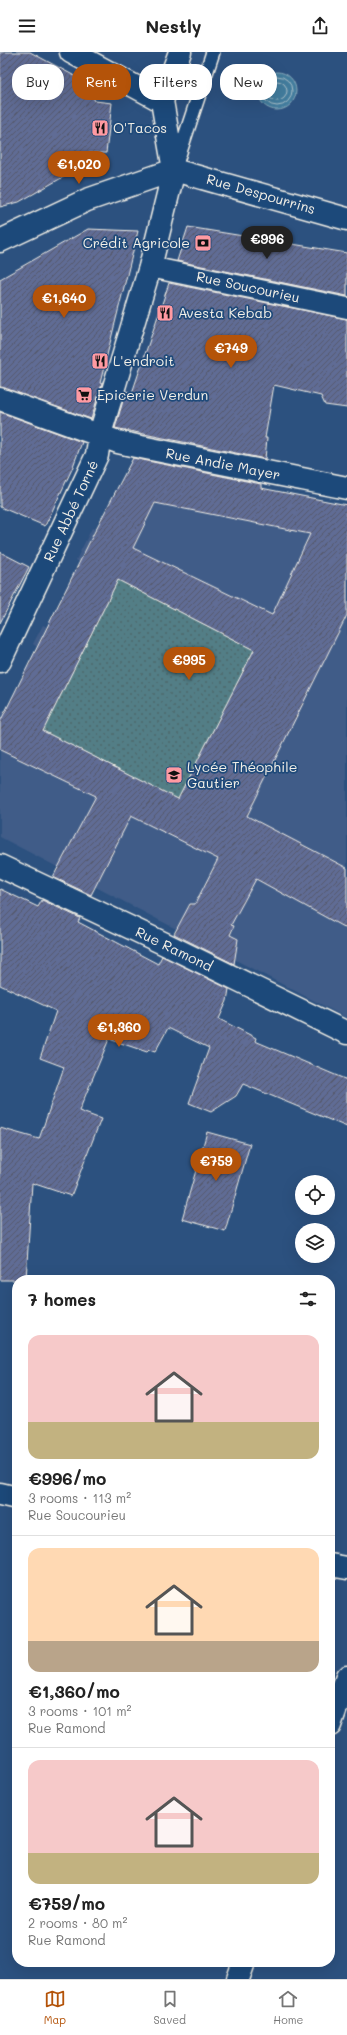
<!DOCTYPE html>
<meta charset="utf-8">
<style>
body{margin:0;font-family:Mali,sans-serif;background:#f6f6f6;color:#222;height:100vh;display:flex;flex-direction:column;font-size:15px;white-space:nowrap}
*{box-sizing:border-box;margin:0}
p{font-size:13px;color:#767676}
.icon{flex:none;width:22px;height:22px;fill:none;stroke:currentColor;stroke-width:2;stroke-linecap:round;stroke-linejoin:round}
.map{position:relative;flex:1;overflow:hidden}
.drawer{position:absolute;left:12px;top:1223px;width:323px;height:692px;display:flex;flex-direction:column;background:#fff;border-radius:16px;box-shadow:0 4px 16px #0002}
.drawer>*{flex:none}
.guide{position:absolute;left:12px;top:12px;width:323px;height:36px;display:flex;gap:8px}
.controls{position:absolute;left:295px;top:1123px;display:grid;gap:8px}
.controls a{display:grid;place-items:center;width:40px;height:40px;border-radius:50%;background:#fff;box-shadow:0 4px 16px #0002;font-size:20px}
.price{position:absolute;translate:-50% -34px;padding:0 9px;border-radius:14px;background:#b45309;color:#fff;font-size:13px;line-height:26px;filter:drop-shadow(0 1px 2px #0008)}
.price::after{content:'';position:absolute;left:50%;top:24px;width:12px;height:9px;margin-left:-6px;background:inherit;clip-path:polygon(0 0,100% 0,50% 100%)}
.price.active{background:#222;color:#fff}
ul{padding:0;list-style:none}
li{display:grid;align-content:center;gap:8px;height:212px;padding:0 16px}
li+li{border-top:1px solid #e0e0e0}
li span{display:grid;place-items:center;height:124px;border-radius:12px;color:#555}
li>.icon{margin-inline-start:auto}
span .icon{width:72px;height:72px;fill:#fffc;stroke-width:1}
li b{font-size:17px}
h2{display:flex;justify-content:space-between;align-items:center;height:48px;padding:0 16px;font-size:17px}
.chip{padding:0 14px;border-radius:16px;background:#fff;box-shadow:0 4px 16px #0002;font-size:14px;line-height:36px}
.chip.active{background:#b45309;color:#fff}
header{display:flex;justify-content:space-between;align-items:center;height:52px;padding:0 16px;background:#fff;font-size:18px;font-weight:800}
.tab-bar{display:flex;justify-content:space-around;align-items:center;height:56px;border-top:1px solid #e0e0e0;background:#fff;font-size:11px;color:#767676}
.tab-bar a{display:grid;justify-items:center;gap:2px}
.tab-bar .active{color:#b45309}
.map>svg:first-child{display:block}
</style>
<header><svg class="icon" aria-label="menu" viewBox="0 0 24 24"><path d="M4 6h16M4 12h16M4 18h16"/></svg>Nestly<svg class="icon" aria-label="share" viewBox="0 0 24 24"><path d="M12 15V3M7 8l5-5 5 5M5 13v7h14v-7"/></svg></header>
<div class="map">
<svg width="347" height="1927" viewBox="0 0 347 1927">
<defs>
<pattern id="grass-dots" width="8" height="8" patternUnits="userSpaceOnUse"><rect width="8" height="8" fill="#527e86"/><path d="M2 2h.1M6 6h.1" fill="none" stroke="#4e6669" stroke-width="1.8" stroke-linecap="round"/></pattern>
<pattern id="building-hatch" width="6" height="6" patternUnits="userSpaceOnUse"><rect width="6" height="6" fill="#616c95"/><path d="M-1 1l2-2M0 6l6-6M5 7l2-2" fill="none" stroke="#54586a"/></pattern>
</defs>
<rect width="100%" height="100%" fill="#2c517f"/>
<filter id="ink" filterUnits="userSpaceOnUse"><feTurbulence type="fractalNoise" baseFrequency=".025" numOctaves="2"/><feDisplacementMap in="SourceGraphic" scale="8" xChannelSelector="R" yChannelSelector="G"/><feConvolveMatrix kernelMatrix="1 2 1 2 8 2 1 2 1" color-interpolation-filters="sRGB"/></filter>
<g filter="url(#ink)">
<!-- built -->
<path fill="#405c88" d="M131 411 347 453V966L0 785V661L1 659 5 660 37 595 33 592 43 573 47 575 79 510 76 508 92 476 97 478Z"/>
<!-- grass -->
<path fill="url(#grass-dots)" stroke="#a3b8b7" d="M118 528 254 598 178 747 43 679Z"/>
<!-- water -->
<path fill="#437c9d" stroke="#8aabbb" d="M258 39a19 19 0 1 1 38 0a19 19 0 1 1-38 0Z"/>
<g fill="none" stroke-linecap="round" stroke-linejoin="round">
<!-- shore -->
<path stroke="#adc2ca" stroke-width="1" d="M262 39a15 15 0 1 1 30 0a15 15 0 1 1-30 0Z
M267 39a10 10 0 1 1 20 0a10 10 0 1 1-20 0Z"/>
</g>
<!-- building -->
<path fill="url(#building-hatch)" stroke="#f4f1e8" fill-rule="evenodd" d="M0 0H30L84 29 95 49 112 51 106 101H89L81 115 19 150 0 155Z
M188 175 347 201V244L177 209Z
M88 177 138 179 100 331 102 332 91 367 0 335V227Z
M169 231 347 267V356L325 353 321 344 274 333 265 386H267L265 407 115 376 126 339 132 341Z
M0 360 82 390 72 417 45 474 0 455Z
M133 406 261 432V436L347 453V563L247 764 347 816V877L256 827 231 873 234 874 230 883 238 887 234 912 174 882 190 852H195L218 807 131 764 91 843 53 825 96 744 0 698V670L96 477ZM155 451 310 482 272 563 133 496ZM118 528 254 598 178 747 43 679Z
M0 500 29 515 0 571Z
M0 837 38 855 42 848 80 866 78 870 158 912 162 904 229 937 227 949 219 967 256 986 255 989 347 1028V1075L243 1032 236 1044 211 1060 189 1051 209 996 168 976 155 1000 149 998 147 1000 109 987 79 1059 101 1067 71 1144 32 1131 26 1228H0V1076L39 1087 64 1015 40 1006 56 959 0 933Z
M207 1080 250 1092 225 1179 182 1167Z"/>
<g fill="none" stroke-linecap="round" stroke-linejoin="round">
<!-- service casing -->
<g stroke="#f4f1e8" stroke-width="16">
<path id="service" d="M176 112 213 0"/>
</g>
<!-- pedestrian casing -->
<g stroke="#f4f1e8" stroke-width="23">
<path id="pedestrian" d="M150 215 347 256"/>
</g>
<!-- minor casing -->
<g stroke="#f4f1e8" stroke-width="25">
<path id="minor" d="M0 347 118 390 136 394 347 436
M0 609 97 403 100 382 150 215 174 118
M0 814 165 892 347 981
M0 1442 17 1446
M330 1513 347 1516
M330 1673 347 1625
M238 1927 244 1910"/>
</g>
<!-- secondary casing -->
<g stroke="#f4f1e8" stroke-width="25">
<path id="secondary" d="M71 0 162 49
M174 118 347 167
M174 118 162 49 180 0
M0 189 87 148 174 118"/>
</g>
<!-- service -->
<use href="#service" stroke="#1f4a7a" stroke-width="13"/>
<!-- pedestrian -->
<use href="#pedestrian" stroke="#1f4a7a" stroke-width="20"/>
<!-- minor -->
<use href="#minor" stroke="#1f4a7a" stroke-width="22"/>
<!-- secondary -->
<use href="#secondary" stroke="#1f4a7a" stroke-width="22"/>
</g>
</g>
<!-- icons -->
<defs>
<g id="restaurant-square" transform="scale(0.9)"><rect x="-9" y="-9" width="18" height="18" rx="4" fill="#ff9aa2" stroke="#1f4a7a"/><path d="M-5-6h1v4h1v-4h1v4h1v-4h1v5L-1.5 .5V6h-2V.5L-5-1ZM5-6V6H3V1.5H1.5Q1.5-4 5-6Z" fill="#111"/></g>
<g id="bank-square" transform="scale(0.9)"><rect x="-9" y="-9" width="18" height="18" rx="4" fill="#ff9aa2" stroke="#1f4a7a"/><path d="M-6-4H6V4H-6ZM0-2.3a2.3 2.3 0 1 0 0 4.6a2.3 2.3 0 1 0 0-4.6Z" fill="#111"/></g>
<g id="supermarket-square" transform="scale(0.9)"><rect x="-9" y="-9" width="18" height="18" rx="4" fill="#ff9aa2" stroke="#1f4a7a"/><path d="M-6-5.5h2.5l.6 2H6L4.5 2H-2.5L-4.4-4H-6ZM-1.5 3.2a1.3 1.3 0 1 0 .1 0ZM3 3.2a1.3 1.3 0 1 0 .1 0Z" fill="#111"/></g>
<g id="school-square" transform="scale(0.9)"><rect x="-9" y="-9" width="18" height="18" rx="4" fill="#ff9aa2" stroke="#1f4a7a"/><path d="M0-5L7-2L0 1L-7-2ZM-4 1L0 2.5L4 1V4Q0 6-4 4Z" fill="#111"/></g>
</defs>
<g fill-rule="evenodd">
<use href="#restaurant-square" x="100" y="76"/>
<use href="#bank-square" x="203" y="191"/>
<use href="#restaurant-square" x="165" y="261"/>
<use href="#restaurant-square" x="100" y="309"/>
<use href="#supermarket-square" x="84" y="343"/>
<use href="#school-square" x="174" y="723"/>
</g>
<g text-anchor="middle" stroke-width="3.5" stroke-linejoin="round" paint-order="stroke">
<!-- poi labels -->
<g font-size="14" fill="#f4f1e8" stroke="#1f4a7a" text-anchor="start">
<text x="113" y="81">O'Tacos</text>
<text x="190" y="196" text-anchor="end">Crédit Agricole</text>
<text x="178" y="266">Avesta Kebab</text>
<text x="113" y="314">L'endroit</text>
<text x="97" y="348">Epicerie Verdun</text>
<text x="187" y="720">Lycée Théophile<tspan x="187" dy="16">Gautier</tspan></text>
</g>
<!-- street labels -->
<g font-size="14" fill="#f4f1e8" stroke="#1f4a7a">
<text transform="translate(261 142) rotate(16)" y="5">Rue Despourrins</text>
<text transform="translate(248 235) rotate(12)" y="5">Rue Soucourieu</text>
<text transform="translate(223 412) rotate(11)" y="5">Rue Andie Mayer</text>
<text transform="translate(71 459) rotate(-65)" y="5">Rue Abbé Torné</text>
<text transform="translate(174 897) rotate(26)" y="5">Rue Ramond</text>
</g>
</g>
</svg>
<div class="controls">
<a><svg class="icon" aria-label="locate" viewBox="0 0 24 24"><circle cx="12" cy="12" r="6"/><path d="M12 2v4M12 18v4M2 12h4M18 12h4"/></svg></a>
<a><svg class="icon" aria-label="layers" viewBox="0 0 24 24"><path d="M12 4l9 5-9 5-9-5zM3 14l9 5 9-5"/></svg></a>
</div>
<b class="price" style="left:79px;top:133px">€1,020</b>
<b class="price active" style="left:267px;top:208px">€996</b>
<b class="price" style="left:64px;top:267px">€1,640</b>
<b class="price" style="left:231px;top:317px">€749</b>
<b class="price" style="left:189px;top:629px">€995</b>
<b class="price" style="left:119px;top:996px">€1,360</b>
<b class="price" style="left:216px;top:1130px">€759</b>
<div class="guide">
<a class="chip">Buy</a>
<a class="chip active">Rent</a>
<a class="chip">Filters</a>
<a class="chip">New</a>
</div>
<section class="drawer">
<h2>7 homes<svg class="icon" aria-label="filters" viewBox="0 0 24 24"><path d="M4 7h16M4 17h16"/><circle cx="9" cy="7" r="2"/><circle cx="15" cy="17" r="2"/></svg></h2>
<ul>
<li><span style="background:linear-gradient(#f6c9c9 70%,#c2b280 0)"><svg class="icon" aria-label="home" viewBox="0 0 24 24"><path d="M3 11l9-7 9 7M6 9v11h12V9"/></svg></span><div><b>€996/mo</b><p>3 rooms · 113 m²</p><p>Rue Soucourieu</p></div></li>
<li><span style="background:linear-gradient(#ffd9b3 75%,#b9a48a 0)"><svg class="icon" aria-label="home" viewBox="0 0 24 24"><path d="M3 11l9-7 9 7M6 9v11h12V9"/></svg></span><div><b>€1,360/mo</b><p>3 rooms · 101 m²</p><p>Rue Ramond</p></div></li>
<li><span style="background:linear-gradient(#f6c9c9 75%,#c2b280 0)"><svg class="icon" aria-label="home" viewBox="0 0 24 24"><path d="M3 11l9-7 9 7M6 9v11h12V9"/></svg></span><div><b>€759/mo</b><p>2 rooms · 80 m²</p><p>Rue Ramond</p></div></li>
</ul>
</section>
</div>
<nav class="tab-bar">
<a class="active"><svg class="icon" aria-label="map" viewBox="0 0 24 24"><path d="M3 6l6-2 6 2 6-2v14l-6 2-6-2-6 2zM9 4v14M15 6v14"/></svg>Map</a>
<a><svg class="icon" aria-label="saved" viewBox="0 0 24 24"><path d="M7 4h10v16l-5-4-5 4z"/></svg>Saved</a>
<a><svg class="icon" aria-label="home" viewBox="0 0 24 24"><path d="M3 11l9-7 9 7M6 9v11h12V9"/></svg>Home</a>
</nav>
